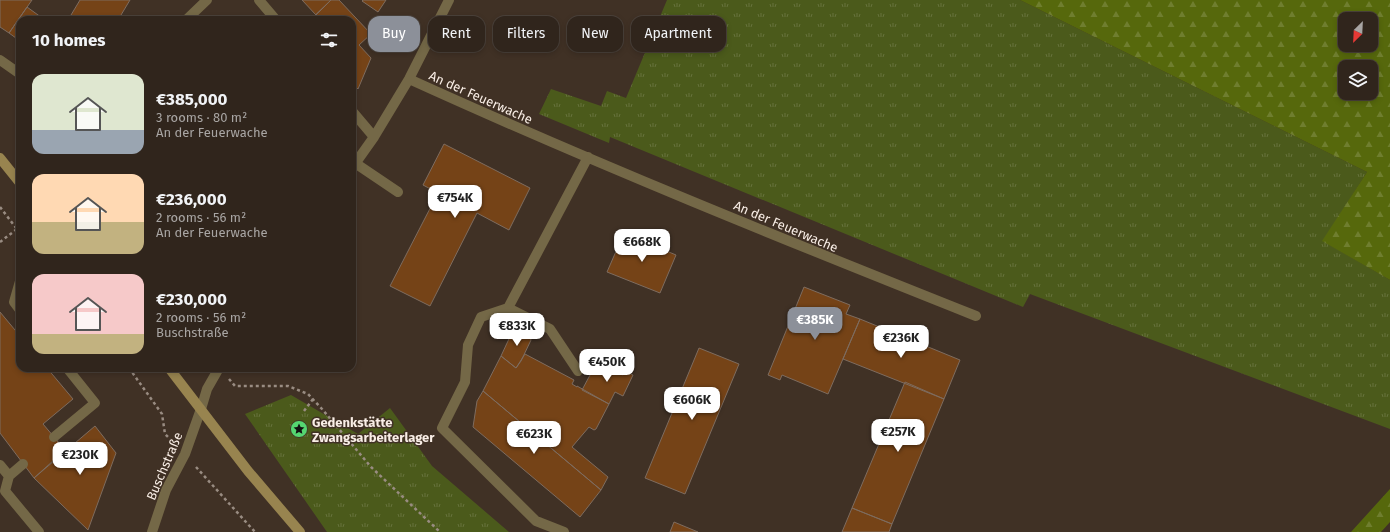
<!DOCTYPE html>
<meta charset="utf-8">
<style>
body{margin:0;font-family:"Fira Sans",sans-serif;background:#382d25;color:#f1f3f6;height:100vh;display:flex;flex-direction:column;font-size:15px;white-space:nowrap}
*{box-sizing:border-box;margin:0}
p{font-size:13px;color:#a8a5a3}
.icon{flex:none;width:22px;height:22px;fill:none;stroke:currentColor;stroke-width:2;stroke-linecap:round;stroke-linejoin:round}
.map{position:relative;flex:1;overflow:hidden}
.details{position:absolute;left:16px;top:16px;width:340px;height:356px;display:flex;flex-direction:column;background:#30251c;border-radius:12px;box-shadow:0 2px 6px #0003,0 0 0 1px #4b423b}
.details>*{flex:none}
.guide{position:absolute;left:368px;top:16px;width:380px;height:36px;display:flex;gap:8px}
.needle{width:26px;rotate:204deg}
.fabs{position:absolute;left:1338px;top:12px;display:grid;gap:8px}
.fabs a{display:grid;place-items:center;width:40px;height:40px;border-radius:8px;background:#30251c;box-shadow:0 2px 6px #0003,0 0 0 1px #4b423b;font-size:20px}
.price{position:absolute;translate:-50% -34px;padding:0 9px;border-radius:8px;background:#fff;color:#222;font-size:13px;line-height:26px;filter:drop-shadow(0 1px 2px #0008)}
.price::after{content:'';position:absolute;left:50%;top:24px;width:12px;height:9px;margin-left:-6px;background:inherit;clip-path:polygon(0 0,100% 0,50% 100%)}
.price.current{background:#8c9099;color:#fff}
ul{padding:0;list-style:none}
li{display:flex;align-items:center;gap:12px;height:100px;padding:0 16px}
li span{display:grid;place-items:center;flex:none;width:112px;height:80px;border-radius:12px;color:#555}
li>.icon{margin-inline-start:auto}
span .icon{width:48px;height:48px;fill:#fffc;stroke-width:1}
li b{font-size:17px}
h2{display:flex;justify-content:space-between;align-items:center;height:48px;padding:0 16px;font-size:17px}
.chip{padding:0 14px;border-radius:12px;background:#30251c;box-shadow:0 2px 6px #0003,0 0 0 1px #4b423b;font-size:14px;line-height:36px}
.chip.current{background:#8c9099;color:#fff}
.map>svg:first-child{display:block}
</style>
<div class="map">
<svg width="1390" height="532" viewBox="0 0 1390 532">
<defs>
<pattern id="grass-tufts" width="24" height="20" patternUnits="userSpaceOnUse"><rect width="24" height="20" fill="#4b5a1b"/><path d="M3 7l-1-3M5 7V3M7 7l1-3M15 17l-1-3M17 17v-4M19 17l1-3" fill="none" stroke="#66723c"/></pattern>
<pattern id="forest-firs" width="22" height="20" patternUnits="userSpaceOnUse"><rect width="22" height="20" fill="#56680c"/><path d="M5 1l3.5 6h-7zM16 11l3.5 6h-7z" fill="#6f7e2f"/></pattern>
</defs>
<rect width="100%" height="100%" fill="#403125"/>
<!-- grass -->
<path fill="url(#grass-tufts)" d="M667 0H1020L1367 172 1323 241 1390 280V429L1030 294 1023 307 610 137 609 143 539 114 551 89 601 106 607 91 626 98Z
M291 395 358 434 390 408 432 466 509 532H327L245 414Z"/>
<!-- forest -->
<path fill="url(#forest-firs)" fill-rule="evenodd" d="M1020 0H1390V280L1322 241 1367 172ZM1345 19H1371V45H1345ZM1345 67H1371V93H1345Z
M1390 489V522L1381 532H1351Z"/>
<!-- building -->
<path fill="#754317" stroke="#7e6c5f" d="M0 0H32L9 33 0 27Z
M80 0H130L118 20H68Z
M302 0H331L316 15Z
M331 0H339L371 34 359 45 371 58 358 89 352 83V20H310Z
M363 0H386L378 12 362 1Z
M27 7 45 20H20V41L9 33Z
M444 144 530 188 509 230 477 213 430 306 390 286 438 193 423 185Z
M624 233 676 255 660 293 607 272Z
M804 287 850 305 846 314 860 319 828 394 782 375 780 380 768 375Z
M0 312 20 336V368H47L73 399 43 424 65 450 34 478 0 433Z
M860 319 960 360 944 399 843 359Z
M515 326 529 333 531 340 521 361 516 368 501 356Z
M699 348 739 364 685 494 645 478Z
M525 354 574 380 572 384 577 387V386L609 404 596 429 594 430 589 427 572 447 608 477 601 490 483 391 501 356 516 368Z
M597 362 623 375 625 371 633 375 623 396 615 392 609 404 582 390Z
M905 382 944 399 892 524 852 508Z
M483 391 601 490 580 517 473 427 477 401Z
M95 426 116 453 88 530 34 478Z
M852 508 892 524 889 532H842Z
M674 522 698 532H670Z"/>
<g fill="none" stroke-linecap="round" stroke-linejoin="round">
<!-- path -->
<path stroke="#998c82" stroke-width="2.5" stroke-dasharray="3 3" stroke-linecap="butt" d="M0 207 20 233
M0 242 17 229
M129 368 162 414 165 434 172 441
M132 372 136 368
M229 379 235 386H288L308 394 322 409 371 467 440 532
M304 411 313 399
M196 467 255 532"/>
<!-- lane -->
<path stroke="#746847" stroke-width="10" d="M355 163 398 192
M20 281 14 302 20 310
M54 437 95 403 67 368
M0 465 9 476 5 491 39 532
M9 476 23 464"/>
<!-- street -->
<path stroke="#746847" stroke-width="10" d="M259 0 276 20
M186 20 207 0
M0 60 20 74
M409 79C596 164 785 240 976 316
M352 111 374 137
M352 168 374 137 409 79 449 0
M508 308 481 317 468 345 465 382 442 428 536 521 564 532
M578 371 550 329 508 308 588 157
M152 532 166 490 185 454 201 409 207 389 219 368"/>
<!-- secondary -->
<path stroke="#98844f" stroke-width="10" d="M0 158 20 183
M169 368 248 471 300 532"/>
</g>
<!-- icons -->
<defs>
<g id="sight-disc" transform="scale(0.9)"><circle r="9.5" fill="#55d671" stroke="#403125"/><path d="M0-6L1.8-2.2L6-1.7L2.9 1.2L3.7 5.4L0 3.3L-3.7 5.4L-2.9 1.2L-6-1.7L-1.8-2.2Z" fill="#111"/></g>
</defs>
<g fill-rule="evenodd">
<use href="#sight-disc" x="299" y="429"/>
</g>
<g text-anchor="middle" stroke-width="3" stroke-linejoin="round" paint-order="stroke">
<!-- street labels -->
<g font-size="13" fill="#f9eee6" stroke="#403125">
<text transform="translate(481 97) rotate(24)" y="5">An der Feuerwache</text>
<text transform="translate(786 226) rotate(23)" y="5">An der Feuerwache</text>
<text transform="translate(164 466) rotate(-67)" y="5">Buschstraße</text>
</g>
<!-- poi labels -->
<g font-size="13" font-weight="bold" fill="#f9eee6" stroke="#403125" text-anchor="start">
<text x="312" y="427">Gedenkstätte<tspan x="312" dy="15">Zwangsarbeiterlager</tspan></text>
</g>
</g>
</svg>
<div class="fabs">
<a><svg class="needle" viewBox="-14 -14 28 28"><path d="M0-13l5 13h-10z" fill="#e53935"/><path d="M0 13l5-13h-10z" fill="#a8a5a3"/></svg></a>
<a><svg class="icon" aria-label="layers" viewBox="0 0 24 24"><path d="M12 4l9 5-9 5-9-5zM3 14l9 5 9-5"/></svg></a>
</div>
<b class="price" style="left:455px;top:219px">€754K</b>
<b class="price" style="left:642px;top:263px">€668K</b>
<b class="price current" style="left:815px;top:341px">€385K</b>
<b class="price" style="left:517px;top:347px">€833K</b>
<b class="price" style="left:901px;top:359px">€236K</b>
<b class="price" style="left:607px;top:383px">€450K</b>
<b class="price" style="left:692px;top:421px">€606K</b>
<b class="price" style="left:898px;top:453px">€257K</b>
<b class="price" style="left:534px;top:455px">€623K</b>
<b class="price" style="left:80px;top:476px">€230K</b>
<div class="guide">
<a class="chip current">Buy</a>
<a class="chip">Rent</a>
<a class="chip">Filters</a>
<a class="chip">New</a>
<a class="chip">Apartment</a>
</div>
<section class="details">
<h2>10 homes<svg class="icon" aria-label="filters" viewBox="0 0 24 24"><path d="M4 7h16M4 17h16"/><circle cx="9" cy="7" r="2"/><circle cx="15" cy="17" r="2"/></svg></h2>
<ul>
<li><span style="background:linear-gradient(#dfe7d0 70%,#9aa5b1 0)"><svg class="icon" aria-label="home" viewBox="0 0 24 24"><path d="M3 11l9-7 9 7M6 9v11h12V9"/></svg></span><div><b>€385,000</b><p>3 rooms · 80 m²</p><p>An der Feuerwache</p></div></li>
<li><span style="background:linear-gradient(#ffd9b3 60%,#c2b280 0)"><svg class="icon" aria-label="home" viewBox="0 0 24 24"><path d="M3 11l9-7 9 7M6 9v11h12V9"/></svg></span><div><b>€236,000</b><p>2 rooms · 56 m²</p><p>An der Feuerwache</p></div></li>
<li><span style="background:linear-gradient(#f6c9c9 75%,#c2b280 0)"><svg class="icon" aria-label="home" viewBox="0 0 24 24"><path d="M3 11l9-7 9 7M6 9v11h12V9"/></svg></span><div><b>€230,000</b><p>2 rooms · 56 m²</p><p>Buschstraße</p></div></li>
</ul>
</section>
</div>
